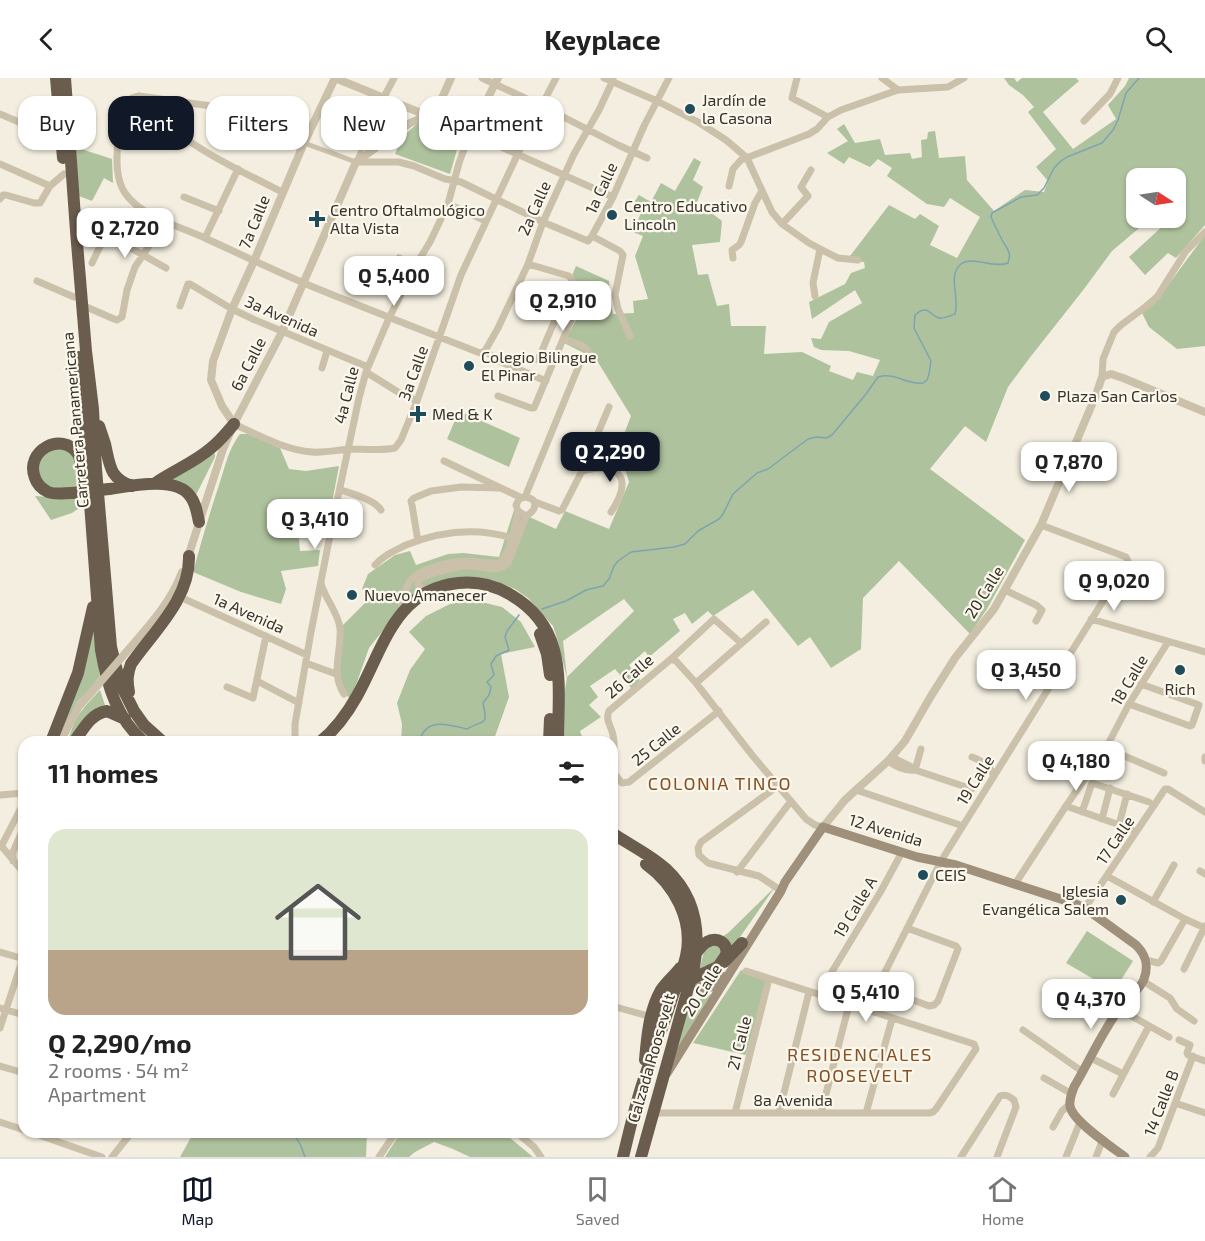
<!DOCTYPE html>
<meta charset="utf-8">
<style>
body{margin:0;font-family:"Exo 2",sans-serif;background:#f2f2f2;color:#222;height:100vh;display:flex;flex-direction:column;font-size:22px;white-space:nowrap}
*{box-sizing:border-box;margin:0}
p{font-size:20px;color:#767676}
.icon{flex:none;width:33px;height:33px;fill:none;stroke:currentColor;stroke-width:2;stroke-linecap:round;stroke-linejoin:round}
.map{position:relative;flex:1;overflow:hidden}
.drawer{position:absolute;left:18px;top:658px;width:600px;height:402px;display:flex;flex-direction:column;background:#fff;border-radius:18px;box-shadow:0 2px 4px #0004}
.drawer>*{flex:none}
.banner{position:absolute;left:18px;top:18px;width:600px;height:54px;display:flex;gap:12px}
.needle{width:39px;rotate:102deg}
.tools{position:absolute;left:1126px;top:90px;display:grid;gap:12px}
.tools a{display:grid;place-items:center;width:60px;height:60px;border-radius:12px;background:#fff;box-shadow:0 2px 4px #0004;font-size:30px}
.price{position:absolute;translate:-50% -51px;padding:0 14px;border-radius:12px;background:#fff;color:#222;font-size:20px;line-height:39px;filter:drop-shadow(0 2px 3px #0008)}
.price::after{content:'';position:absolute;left:50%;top:36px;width:18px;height:14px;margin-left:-9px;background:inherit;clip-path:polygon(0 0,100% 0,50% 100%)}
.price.active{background:#111827;color:#fff}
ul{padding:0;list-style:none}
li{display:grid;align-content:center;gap:12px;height:318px;padding:0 30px}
li span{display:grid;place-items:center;height:186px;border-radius:18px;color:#555}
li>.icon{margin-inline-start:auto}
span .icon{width:108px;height:108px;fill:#fffc;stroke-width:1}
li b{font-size:26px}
h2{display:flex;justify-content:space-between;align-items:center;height:72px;padding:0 30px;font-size:26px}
.chip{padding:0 21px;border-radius:18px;background:#fff;box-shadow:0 2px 4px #0004;font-size:21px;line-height:54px}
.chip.active{background:#111827;color:#fff}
header{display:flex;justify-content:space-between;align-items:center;height:78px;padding:0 30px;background:#fff;font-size:27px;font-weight:700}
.tabs{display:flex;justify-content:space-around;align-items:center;height:84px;border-top:2px solid #e0e0e0;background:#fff;font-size:16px;color:#767676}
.tabs a{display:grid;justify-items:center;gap:3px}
.tabs .active{color:#111827}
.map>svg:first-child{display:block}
</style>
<header><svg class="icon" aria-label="back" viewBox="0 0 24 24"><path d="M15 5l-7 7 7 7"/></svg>Keyplace<svg class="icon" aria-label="search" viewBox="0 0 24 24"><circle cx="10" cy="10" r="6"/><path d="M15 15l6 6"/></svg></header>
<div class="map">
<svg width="1205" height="1079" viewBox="0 0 1205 1079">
<rect width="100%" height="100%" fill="#f3eedf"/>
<!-- green -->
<path fill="#afc29e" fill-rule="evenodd" d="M1004 0H1014L1017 4 1022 0H1076L1079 3 1043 34 1073 71 1116 41 1108 27 1125 8 1129 0H1205V147L1176 180 1168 175 1145 197 1129 179 1165 146 1160 140H1176V100H1137V140H1151L1112 173 1084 211 1028 282 1008 309 986 364 965 348 930 391 1025 462 987 531 970 556 899 483 863 520 861 571 831 590 810 559 798 568 753 512 713 538 708 533 692 546 685 535 673 541 680 553 649 579 645 573 629 587 640 602 632 611 615 591 590 608 598 619 589 627 601 639 580 653 584 664H562L563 623 567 600 557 560 553 548 528 520 515 511 495 503 477 499H457L439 503 418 515 400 531 369 570 351 621 341 613 338 597 340 550 370 520 362 511 368 496 395 477 410 473 416 487 448 476 463 475 499 479 514 432 556 451 565 433 609 451 629 404 619 369 631 338 596 281 564 265 576 242 584 210 570 202 576 188 609 203 610 223 613 236 634 235 633 223 648 221 635 178 643 158 633 154 643 130 633 126 639 117 651 124 661 105 675 113 694 80 701 84 693 102 703 109 697 124 722 143 720 164 692 167 698 197 708 196 717 228 729 226 731 248H766L764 276 802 274 831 288 829 293 853 302 857 294 873 298 880 282 849 273 821 272 814 269 811 260 821 261 829 244 862 225 855 212 812 241 809 224 845 206 851 195 865 190 864 184 847 182 889 127 915 141 920 136 939 148 930 167 957 180 980 139 950 120 944 129 927 126 887 98 892 90 878 81 870 89 849 79 844 86 827 75 848 63 837 51 844 46 855 65 880 61 885 77 910 75 912 81 922 79 921 62 927 61 928 54 935 53 939 80 965 78 967 102 994 133 1025 112 1044 114 1048 103 1036 89 1056 71 1028 34 1034 29 1023 17 1009 7ZM624 521 634 533 567 599 563 563Z
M418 45 460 61 450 96 395 76 402 59Z
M75 69 112 81 113 105 104 100 92 123 79 118Z
M1205 157V268L1177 271 1149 249 1142 235 1155 225Z
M459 333 520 360 509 389 447 361Z
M240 356H248L280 370 289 391 306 393 339 388 328 446 298 452 300 473 320 472 318 488 281 493 286 511 281 526 241 514 193 494C201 464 210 434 220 404 225 388 229 370 240 356Z
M54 369 70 372 78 388 80 408C71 409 60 412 51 410 46 408 43 405 41 400 33 382 41 381 54 369Z
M213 374 215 376V379L196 417C188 408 184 403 172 403L170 399Z
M35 418 62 420 79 418V430L72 435 51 442Z
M473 522 502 529 521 544 535 569 501 576 509 619 493 664H401L402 646 397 625 410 592 425 571 409 554 426 538 450 526Z
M95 550 100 598 90 611 77 624 62 654H60L84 594 92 551Z
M100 612 105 627C88 633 78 651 68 664 74 639 82 631 100 612Z
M775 809 726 879 699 893 705 870 728 855Z
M1087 853 1133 883 1114 913 1066 885Z
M741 892 767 903 746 977 693 965Z
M711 916 673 978 687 927Z
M194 1054 367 1055 366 1079H180Z
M401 1054 499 1055 510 1060 533 1079H470L453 1071 434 1064 415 1074 409 1079H385Z"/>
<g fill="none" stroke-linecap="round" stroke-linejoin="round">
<!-- stream -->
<path stroke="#7ea4b0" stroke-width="1.5" d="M542 531 566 523 586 512 603 508 609 501 614 488 618 483 631 474 674 469 685 466 698 453 719 441 723 436 733 416 757 395 768 391 808 361 816 359 826 360 832 357 866 316 878 299C897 294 905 307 923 305L927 302 929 296 931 283 914 250 915 237C928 225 930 238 939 240 943 241 950 238 955 236 960 221 947 197 961 186 972 177 994 191 1008 185 1012 174 1007 171 1002 162 998 154 994 146 991 139L992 135 1021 119 1037 117 1044 110 1054 90 1061 83 1067 79 1102 65 1113 52 1118 42 1126 15 1139 0
M419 664C426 639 446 646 467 651 485 640 488 650 483 625L489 617 491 609 487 604 494 597 491 586 496 578 509 572 505 559 507 553 519 537
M293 1054 301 1068 305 1079"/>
<!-- pedestrian -->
<path stroke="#cbc0aa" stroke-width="5" d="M266 48 304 65 356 84 384 19"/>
<!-- minor -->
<path stroke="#cbc0aa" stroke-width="7" d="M482 0 542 28 618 67 647 80
M604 0 657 23 698 44 726 62 747 80 772 134 782 146 809 165 830 176 838 180 858 182
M797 0 792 20 828 39
M882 0 898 12
M139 18C150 30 160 42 172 51 206 77 245 95 282 114
M384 19 394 0
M0 36 47 56 61 59
M1084 43 1110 16 1118 0
M266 48 233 33 211 28 139 18C120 21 118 36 118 53 118 72 113 97 125 115 141 139 182 149 207 161 240 176 273 192 306 206 364 230 422 252 480 275L485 273 499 283 546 303
M356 84H399L414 88 445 101 461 104 543 144 588 163 592 158 613 119 644 48 669 0
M0 86 50 108
M729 108 733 91 741 82 809 56 817 51 828 39 841 32 898 12 948 9 964 0
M184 119 219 133
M0 121 3 117H6L34 125H40L50 108 64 96
M448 126 486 143
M782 146 808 118 801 109 811 92
M87 148 106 156 166 190
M592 158 620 173 623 177 615 217 618 231 630 258
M205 160 238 91
M399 180 415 188
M733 180 732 172 739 167 741 164 755 125 762 113
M92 185 106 156
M528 186 569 198 572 202 538 282
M37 203 74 219
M815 218 813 205 820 171
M82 227 114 241 117 242 122 239 127 212 135 189 165 144
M180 228 188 206H190L232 231 255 242 368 289
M485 273 498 250 528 186 543 144 574 76 599 32 613 2
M322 290 327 273
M366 294 398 314 417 323
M1102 299 1103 281 1114 254 1121 247 1144 230 1157 219 1186 173 1205 154
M498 318 531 330H534L577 228 576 224 565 218
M234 346C258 357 285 372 312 374 325 375 337 372 349 371 365 371 380 373 395 370L401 362 417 323 461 197 528 54 556 0
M444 383 522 420
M582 393C621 383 633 401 611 434
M340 412C351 415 375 422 381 432
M525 419 580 285C602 270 575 265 563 261
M535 424 559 433 562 432 582 393 609 329
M418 463 412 427 411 423 414 420 431 413 461 409 500 410
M375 487C384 477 394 473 406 467 441 453 479 449 515 461
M321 505C325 521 338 534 340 550 342 573 330 595 344 616
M431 512 422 511 418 507C418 506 418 504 419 503 422 496 460 488 468 488 477 488 487 491 496 491 501 491 504 488 508 485L526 438C537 432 539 421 525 419L519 421 516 427 518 433 526 438
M1005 512 1036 527 1042 532 1036 543
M180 519 307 577
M401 534C403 525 404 515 408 506 416 491 451 483 467 483 479 483 489 486 500 485 511 474 515 448 518 433
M1091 541 1205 574
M671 581 714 541 741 565
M306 585 336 596
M257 603 299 625
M696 605 766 544
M227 609 253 620 266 558
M1129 626 1190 648 1192 647 1199 627 1141 606
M295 664V646L311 554 333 442 359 320 366 294 389 240 417 185 430 164 448 126 459 85 470 55 613 119
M1106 670 1164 695
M892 678C899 685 909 685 915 692L972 711
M972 679C982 683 990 687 994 698
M1205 679V683
M612 682C614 674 615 665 613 657 611 647 605 643 609 633L671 581 676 583 696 605 752 677 806 741 815 747 823 749
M888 683C896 689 906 693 915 692
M612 691V693L622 705 629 704 719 633
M915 692 921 671
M856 712 963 748
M0 717 24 715
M24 724 2 767 3 770 24 795
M1066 728 1131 751
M1082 734 1092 705 1149 724
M1102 741 1110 710
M1119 747 1127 716
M13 783V774L24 749
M1200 793 1205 796
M737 794 791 723
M1107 798 1185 841 1205 850
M1015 806 1066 728 1106 670 1129 626 1168 564
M777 810 759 798 708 785 699 777 698 770 701 764 778 708
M1153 824 1174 787
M1085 830 1165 711H1168L1205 734
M907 850 956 868 958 871 938 923 934 927 929 928 884 911 881 907 882 900 941 783 1128 483 1126 479 1041 447
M0 874 24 881
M1146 882 1158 885 1161 883 1185 841
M1184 891 1205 848
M830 897 881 813 902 774
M1143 903 1170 920 1177 931 1194 943
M612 928 652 939
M0 930 24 937
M1119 931 1169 959
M0 950 24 877
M1023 952 1083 994
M1179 962 1190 967 1187 975 1188 977 1205 983
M1091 980 1123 996
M0 988 24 995
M1044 1000 1072 1016
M1113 1016 1149 948
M1175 1025 1205 1035
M653 1035H929L933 1034 936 1031 976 971 974 966 746 893
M735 1035 769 901
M779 1035 809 914
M821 1035 849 927
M866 1035 892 941
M0 1044 24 1052
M1053 1049 1062 1033 1070 1026
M30 1054 102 1079
M516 1054 534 1069 541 1079
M112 1079 132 1054
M379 1079 396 1054
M961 1079 1000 1018C1006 1016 1009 1018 1014 1022L1016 1029 997 1079
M1066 1079 1080 1044
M1096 1079 1103 1061
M1150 1079 1158 1070 1193 978"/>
<!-- tertiary -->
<path stroke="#cbc0aa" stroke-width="8" d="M335 0 470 55 498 0
M433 40 451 0
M234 346 222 328 214 309 211 302 213 283 232 231 254 183 304 65 335 0
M187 482 223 371 234 346 282 254 356 84 410 45 427 38
M122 579C145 552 170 527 182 494
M60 664 79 628 97 608
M823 749 845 722 888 683 905 663 931 618 955 580 994 531 1041 447 1096 317 1102 299 1111 296 1123 300 1205 334"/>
<!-- secondary -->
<path stroke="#9f907c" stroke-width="9" d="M694 893C695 901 694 908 703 911L715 908 722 898
M667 995 781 813 785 804 823 749 917 779 956 787 1076 826 1085 830 1136 867C1146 877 1149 887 1144 901 1140 912 1123 926 1115 937 1100 959 1088 985 1074 1009 1072 1015 1069 1021 1070 1028 1072 1043 1112 1069 1125 1079"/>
<!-- trunk -->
<path stroke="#6a5d4e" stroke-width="12" d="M56 0 63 80
M65 0 76 153 86 273 93 331 96 391 111 569 120 605 134 633 144 647 163 664
M79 279 101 572C107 607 117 641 144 664
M99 348C101 354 103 360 105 366 110 387 109 400 132 408
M154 406C172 393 194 385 211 370 220 363 227 354 234 346
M109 411C130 408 176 398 190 418 196 425 197 435 199 444
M72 415C64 415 56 417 48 414 42 411 37 406 35 400 24 373 62 352 78 376 80 380 81 385 83 390
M540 556 547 576 550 597
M129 614C127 603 127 596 131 586 154 553 190 521 189 478
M51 664 78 595 93 529
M74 664C83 652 90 636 107 633L125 641
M320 664C335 652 347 636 357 618 383 572 394 512 458 505 477 503 495 507 511 517 569 551 558 607 558 664
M549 664 550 641
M612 755C630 767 651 777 666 791 695 818 701 852 694 889L641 1079
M697 874C700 870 703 866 707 864 717 858 729 865 726 877 724 881 720 885 718 889
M724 884 742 865
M645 982C647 959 649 933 661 912 666 904 674 898 680 890
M623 1079C630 1051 636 1022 646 995 655 969 665 943 673 917 678 904 683 891 686 878 694 842 674 806 646 786"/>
<!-- tertiary-bridge -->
<path stroke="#cbc0aa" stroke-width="8" d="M97 608 122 579"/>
<!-- trunk-bridge -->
<path stroke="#6a5d4e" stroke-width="12" d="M72 415 109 411
M651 960C654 950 657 938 661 928 670 907 695 900 715 890"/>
</g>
<!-- markers -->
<g fill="#1f4b5b" stroke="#faf7ec" stroke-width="2">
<circle cx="690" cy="31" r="6"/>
<circle cx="612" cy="137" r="6"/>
<path d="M314 132h6v6h6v6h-6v6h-6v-6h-6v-6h6z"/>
<circle cx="469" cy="288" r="6"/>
<circle cx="1045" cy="318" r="6"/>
<path d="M415 327h6v6h6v6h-6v6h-6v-6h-6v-6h6z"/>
<circle cx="352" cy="517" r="6"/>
<circle cx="1180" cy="592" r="6"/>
<circle cx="923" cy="797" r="6"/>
<circle cx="1121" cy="822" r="6"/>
</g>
<g text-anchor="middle" stroke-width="4.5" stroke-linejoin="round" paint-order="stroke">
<!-- poi labels -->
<g font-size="16" fill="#39322a" stroke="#faf7ec" text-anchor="start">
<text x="702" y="28">Jardín de<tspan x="702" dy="18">la Casona</tspan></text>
<text x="624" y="134">Centro Educativo<tspan x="624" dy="18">Lincoln</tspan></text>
<text x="330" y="138">Centro Oftalmológico<tspan x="330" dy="18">Alta Vista</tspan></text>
<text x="481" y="285">Colegio Bilingue<tspan x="481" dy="18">El Pinar</tspan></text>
<text x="1057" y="324">Plaza San Carlos</text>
<text x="432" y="342">Med &amp; K</text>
<text x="364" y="523">Nuevo Amanecer</text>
<text x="1180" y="617" text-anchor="middle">Rich</text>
<text x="935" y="803">CEIS</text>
<text x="1109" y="819" text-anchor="end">Iglesia<tspan x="1109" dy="18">Evangélica Salem</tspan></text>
</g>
<!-- street labels -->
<g font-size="16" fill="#39322a" stroke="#faf7ec">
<text transform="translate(601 110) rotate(-65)" y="6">1a Calle</text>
<text transform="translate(534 130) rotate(-66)" y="6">2a Calle</text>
<text transform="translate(254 144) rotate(-68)" y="6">7a Calle</text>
<text transform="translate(282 238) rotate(24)" y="6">3a Avenida</text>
<text transform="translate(248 286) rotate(-63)" y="6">6a Calle</text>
<text transform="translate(413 295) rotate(-70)" y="6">3a Calle</text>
<text transform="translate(346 317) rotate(-76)" y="6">4a Calle</text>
<text transform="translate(75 342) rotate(-95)" y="6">Carretera Panamericana</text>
<text transform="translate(984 514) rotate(-58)" y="6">20 Calle</text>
<text transform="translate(249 535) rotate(24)" y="6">1a Avenida</text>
<text transform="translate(629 598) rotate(-41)" y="6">26 Calle</text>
<text transform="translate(1129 602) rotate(-59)" y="6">18 Calle</text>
<text transform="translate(656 666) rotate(-39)" y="6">25 Calle</text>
<text transform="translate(975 702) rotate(-58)" y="6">19 Calle</text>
<text transform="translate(886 752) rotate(17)" y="6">12 Avenida</text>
<text transform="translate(1115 762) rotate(-56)" y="6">17 Calle</text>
<text transform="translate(855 829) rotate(-59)" y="6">19 Calle A</text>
<text transform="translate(702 912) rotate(-58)" y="6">20 Calle</text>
<text transform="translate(739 965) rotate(-76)" y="6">21 Calle</text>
<text transform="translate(651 980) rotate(-74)" y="6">Calzada Roosevelt</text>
<text x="793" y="1028">8a Avenida</text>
<text transform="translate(1161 1025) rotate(-69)" y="6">14 Calle B</text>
</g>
<!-- neighbourhood labels -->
<g font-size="18" letter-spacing="1.5" fill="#885022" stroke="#faf7ec">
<text x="720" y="712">COLONIA TINCO</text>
<text x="860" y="983">RESIDENCIALES<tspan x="860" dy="21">ROOSEVELT</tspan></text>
</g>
</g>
</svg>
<div class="tools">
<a><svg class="needle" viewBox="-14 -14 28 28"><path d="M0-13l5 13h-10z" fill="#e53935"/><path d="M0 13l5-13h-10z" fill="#767676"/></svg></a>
</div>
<b class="price" style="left:125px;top:181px">Q 2,720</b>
<b class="price" style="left:394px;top:229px">Q 5,400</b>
<b class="price" style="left:563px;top:254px">Q 2,910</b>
<b class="price active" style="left:610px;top:405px">Q 2,290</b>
<b class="price" style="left:1069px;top:415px">Q 7,870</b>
<b class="price" style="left:315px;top:472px">Q 3,410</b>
<b class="price" style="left:1114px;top:534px">Q 9,020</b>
<b class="price" style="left:1026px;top:623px">Q 3,450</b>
<b class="price" style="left:1076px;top:714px">Q 4,180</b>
<b class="price" style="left:866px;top:945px">Q 5,410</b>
<b class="price" style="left:1091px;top:952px">Q 4,370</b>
<div class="banner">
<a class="chip">Buy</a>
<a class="chip active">Rent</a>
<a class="chip">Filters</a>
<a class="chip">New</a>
<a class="chip">Apartment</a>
</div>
<section class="drawer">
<h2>11 homes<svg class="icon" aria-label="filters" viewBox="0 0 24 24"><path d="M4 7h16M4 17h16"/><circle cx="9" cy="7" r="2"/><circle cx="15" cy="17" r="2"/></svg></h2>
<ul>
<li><span style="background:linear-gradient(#dfe7d0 65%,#b9a48a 0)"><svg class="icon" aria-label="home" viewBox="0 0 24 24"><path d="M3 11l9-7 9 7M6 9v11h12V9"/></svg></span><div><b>Q 2,290/mo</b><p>2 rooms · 54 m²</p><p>Apartment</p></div></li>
</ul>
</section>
</div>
<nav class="tabs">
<a class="active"><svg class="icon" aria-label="map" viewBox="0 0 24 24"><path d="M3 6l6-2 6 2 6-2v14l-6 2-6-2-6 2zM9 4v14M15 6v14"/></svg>Map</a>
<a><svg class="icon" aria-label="saved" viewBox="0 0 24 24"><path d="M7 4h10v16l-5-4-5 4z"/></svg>Saved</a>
<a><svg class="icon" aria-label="home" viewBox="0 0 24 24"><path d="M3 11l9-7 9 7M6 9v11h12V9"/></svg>Home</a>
</nav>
